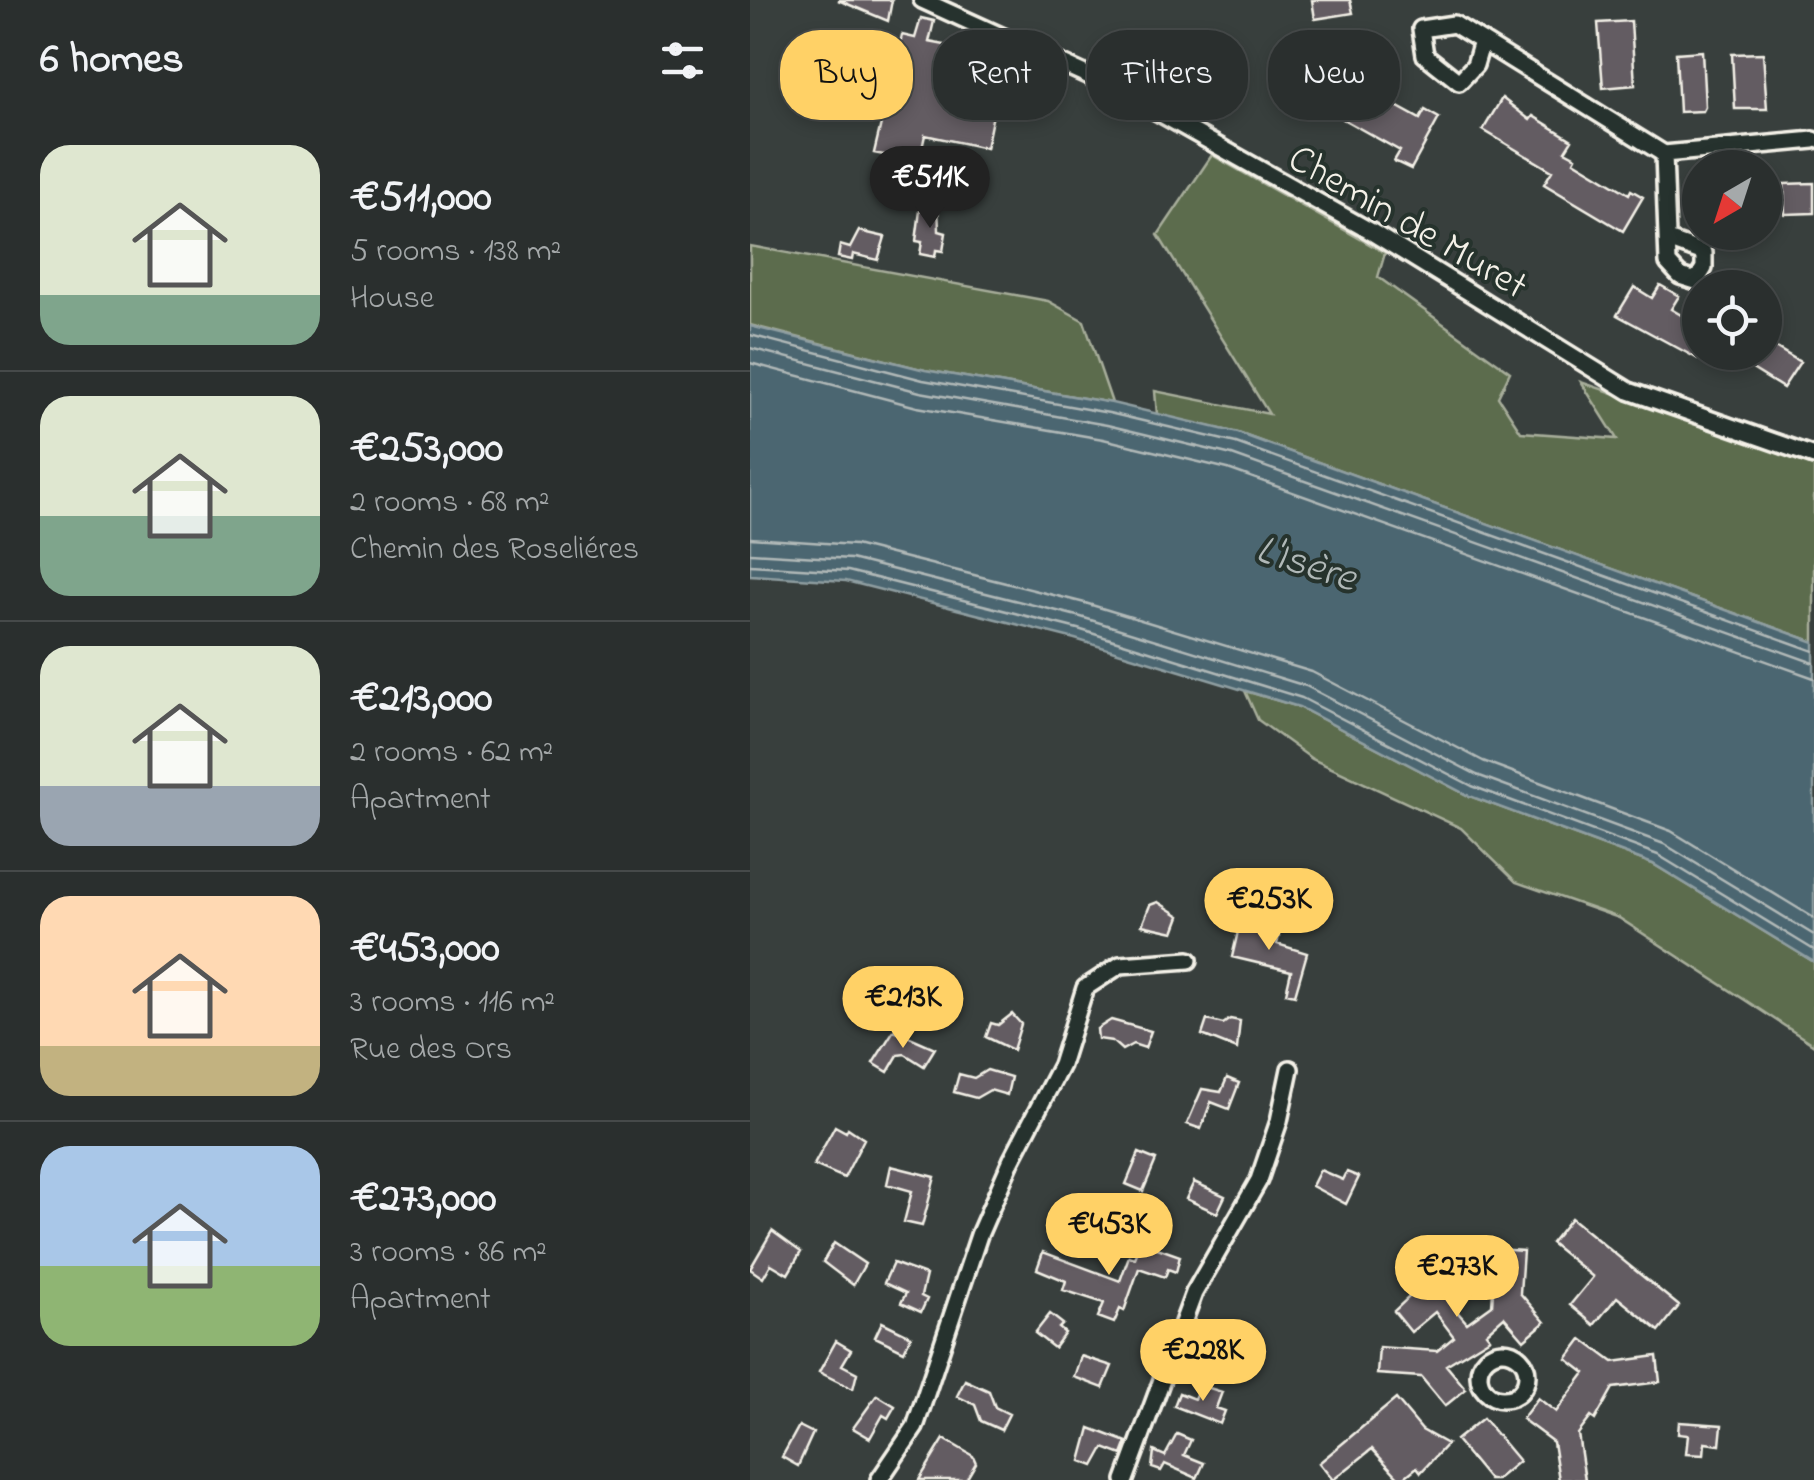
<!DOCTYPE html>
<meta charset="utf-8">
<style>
body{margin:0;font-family:"Indie Flower",sans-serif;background:#363b3a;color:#f1f3f6;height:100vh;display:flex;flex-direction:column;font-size:38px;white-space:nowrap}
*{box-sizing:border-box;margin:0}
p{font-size:32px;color:#a5a9aa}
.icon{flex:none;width:55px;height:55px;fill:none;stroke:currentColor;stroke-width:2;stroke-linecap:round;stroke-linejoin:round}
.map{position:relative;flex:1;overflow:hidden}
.panel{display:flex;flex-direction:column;background:#2a2f2e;width:750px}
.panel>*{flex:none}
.banner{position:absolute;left:30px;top:30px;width:882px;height:90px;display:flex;gap:20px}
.needle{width:65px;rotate:219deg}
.controls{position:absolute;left:932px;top:150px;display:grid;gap:20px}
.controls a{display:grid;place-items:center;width:100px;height:100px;border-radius:50%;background:#2a2f2e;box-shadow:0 5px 15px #0003,0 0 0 2px #464a4a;font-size:50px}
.price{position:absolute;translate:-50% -85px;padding:0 22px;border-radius:35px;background:#ffd166;color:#111;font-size:32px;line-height:65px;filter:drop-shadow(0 2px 5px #0008)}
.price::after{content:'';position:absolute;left:50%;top:60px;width:30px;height:22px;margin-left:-15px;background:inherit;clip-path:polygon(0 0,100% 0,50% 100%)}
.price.on{background:#222;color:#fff}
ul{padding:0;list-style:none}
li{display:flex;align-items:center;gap:30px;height:250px;padding:0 40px}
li+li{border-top:2px solid #464a4a}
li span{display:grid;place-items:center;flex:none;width:280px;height:200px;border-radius:30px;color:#555}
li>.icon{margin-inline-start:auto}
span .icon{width:120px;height:120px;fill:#fffc;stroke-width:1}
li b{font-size:42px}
h2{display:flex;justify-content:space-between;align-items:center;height:120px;padding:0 40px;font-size:42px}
.tag{padding:0 35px;border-radius:40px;background:#2a2f2e;box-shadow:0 5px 15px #0003,0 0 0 2px #464a4a;font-size:35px;line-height:90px}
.tag.on{background:#ffd166;color:#111}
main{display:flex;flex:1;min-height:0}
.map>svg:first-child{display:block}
</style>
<main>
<section class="panel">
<h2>6 homes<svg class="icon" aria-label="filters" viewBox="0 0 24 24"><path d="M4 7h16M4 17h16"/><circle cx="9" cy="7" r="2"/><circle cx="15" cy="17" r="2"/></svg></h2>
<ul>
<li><span style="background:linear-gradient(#dfe7d0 75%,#7fa58c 0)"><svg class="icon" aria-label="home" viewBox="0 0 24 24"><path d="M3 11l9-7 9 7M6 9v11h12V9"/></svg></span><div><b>€511,000</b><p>5 rooms · 138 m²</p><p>House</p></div></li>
<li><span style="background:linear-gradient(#dfe7d0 60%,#7fa58c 0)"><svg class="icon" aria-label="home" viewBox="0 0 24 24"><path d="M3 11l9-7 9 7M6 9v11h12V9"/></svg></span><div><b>€253,000</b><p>2 rooms · 68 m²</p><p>Chemin des Roseliéres</p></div></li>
<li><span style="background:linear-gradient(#dfe7d0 70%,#9aa5b1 0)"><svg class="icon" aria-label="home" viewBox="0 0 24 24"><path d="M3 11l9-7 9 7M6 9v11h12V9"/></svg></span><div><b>€213,000</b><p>2 rooms · 62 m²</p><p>Apartment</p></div></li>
<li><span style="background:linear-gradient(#ffd9b3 75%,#c2b280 0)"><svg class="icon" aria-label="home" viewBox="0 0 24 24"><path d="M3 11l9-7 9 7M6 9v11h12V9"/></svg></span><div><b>€453,000</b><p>3 rooms · 116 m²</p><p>Rue des Ors</p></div></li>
<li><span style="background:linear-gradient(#a9c7e8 60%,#8fb573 0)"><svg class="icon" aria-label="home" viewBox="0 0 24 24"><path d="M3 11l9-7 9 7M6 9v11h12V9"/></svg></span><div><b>€273,000</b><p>3 rooms · 86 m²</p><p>Apartment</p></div></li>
</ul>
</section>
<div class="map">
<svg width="1064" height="1480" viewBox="0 0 1064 1480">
<rect width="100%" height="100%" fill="#383f3d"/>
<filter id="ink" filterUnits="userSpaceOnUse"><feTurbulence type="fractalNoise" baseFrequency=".01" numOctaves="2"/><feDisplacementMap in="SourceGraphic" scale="20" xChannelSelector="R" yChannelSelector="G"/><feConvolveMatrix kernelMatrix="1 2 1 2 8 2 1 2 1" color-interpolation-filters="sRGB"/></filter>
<g filter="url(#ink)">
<!-- green -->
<path fill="#5c6c4e" stroke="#a8ae9b" stroke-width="2.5" d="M462 155 635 253 628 277 760 372 748 397 771 432 867 439 831 382 1064 461V642L488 433 407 415 405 391 519 414 408 235Z
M0 246 298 301 334 321 362 403 175 370 0 325Z
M495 691 549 707 717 795 903 864 1064 962V1045L869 918 766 882 711 828 562 759 508 720Z"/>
<!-- water -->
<path fill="#4c6671" stroke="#8f9ea1" stroke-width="2.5" d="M0 326 175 370 362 403 488 433 1064 642V962L903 864 717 795 549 707 325 639 96 581 0 575Z"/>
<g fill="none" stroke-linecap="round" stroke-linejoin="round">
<!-- shore -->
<path stroke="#b1b9b8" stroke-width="2.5" d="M0 335 173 380 359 413 486 443 1064 651
M0 348 170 392 357 425 482 455 1064 663
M0 363 167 407 353 439 478 469 1064 678
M0 538 105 545 335 603 562 672 733 761 921 831 1064 918
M0 553 101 559 331 617 556 686 727 775 914 844 1064 935
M0 565 98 571 328 629 552 698 722 786 908 855 1064 950"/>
</g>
<!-- building -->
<path fill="#635b62" stroke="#f4f1e8" stroke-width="2.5" d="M88 0H142L138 21Z
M562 0H600L603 13 565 19Z
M171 18 184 21 179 42 200 46 199 53 234 60 236 53 255 57 236 148 175 135 169 162 124 153 152 35 165 38Z
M881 21 885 85 853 88 848 23Z
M952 51 955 107 953 111 929 112 926 53Z
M48 52 104 63 94 106 41 95Z
M1013 53 1017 109H985L982 54Z
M609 64 610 86 670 119 675 110 689 118 661 169 644 161 650 151 593 119 591 65Z
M752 98 780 120 783 116 822 140 815 151 826 157 824 161 879 194 881 190 893 197 873 231 794 184 802 171 733 130Z
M1064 183V213L1035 214 1034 184Z
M171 203 188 206 189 231 196 233 193 251 186 250 185 257 170 254 172 242 166 241Z
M109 231 135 237 128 260 103 254 102 260 88 257 90 245 100 248Z
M910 285 929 296 921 309 950 326V360L867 315 884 287 902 298Z
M1015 341 1050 362 1033 388 996 365 1004 352H1015Z
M408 902 430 916 424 932 392 925 400 905Z
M490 923 529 936 527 944 557 953 545 995 536 993 541 971 482 957Z
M262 1014 271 1024 263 1050 236 1037 241 1023 248 1025Z
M480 1019 490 1021 487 1049 452 1035 457 1020 473 1024Z
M361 1020 401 1031 395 1048 383 1044 372 1050 362 1041 348 1039 347 1029Z
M144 1030 185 1048 174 1066 155 1054 148 1055 138 1072 123 1063Z
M237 1070 261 1077 257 1095 240 1090 226 1098 204 1092 209 1074 224 1078Z
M477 1078 489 1083 479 1109 461 1102 451 1129 437 1124 452 1089 471 1092Z
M85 1126 96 1132 98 1128 114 1139 94 1178 64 1165Z
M389 1153 406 1160 393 1191 376 1184Z
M141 1166 185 1177 172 1226 154 1222 162 1191 137 1184Z
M570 1170 593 1180 597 1172 609 1177 596 1204 562 1186Z
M444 1182 475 1196 467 1213 436 1199Z
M821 1218 929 1306 909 1331 867 1297 844 1325 820 1305 843 1277 801 1243Z
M22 1231 51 1252 38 1274 21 1264 13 1278 0 1269Z
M84 1243 115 1264 103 1285 73 1262Z
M678 1243 705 1245 699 1302 717 1323 742 1305 746 1249 773 1251 770 1293 795 1322 774 1340 754 1317 736 1333 740 1338 696 1365 716 1389 695 1406 671 1377 627 1374 629 1347 687 1351 704 1337 685 1312 661 1332 644 1311 672 1285Z
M396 1244 430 1256 426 1272 418 1269 415 1277 389 1268 374 1311 370 1309 364 1323 348 1317 354 1303 313 1290 316 1281 287 1269 293 1252 370 1281 379 1256 385 1258 390 1246 395 1248Z
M143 1263 176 1275 171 1296 177 1299 171 1312 151 1303 156 1293 134 1283Z
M300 1314 313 1324 309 1328 315 1333 304 1348 285 1333Z
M132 1322 161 1336 154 1351 125 1337Z
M832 1339 863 1362 907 1356 910 1382 863 1388 845 1420 841 1417 828 1434 835 1480H809L803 1442 772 1419 788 1398 806 1412 835 1373 817 1359Z
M86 1341 101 1350 92 1365 107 1373 103 1389 69 1372Z
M331 1356 362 1366 353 1388 324 1377Z
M215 1380 239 1391 245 1407 259 1414 251 1430 231 1421 225 1405 207 1396Z
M450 1385 472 1392 466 1408 475 1411 470 1424 424 1406 429 1393 444 1399Z
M127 1395 145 1406 138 1418 133 1415 120 1438 103 1428Z
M646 1399 672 1430 697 1444 671 1472 667 1467 651 1480 622 1449 583 1480 569 1463Z
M733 1418 769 1461 746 1480H739L706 1440Z
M929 1422 972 1425 970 1445 955 1443 954 1455 936 1454 938 1435 928 1434Z
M49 1426 63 1433 48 1466 32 1457Z
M340 1428 377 1442 372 1455 354 1448 344 1466 331 1461Z
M427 1434 441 1440 434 1455 454 1463 447 1478 415 1464 411 1471 402 1468 404 1451 415 1456Z
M194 1439 223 1456 226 1463 216 1480H169Z"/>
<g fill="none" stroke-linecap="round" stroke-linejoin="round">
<!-- minor casing -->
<g stroke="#f4f1e8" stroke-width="22">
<path id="minor" d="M172 0 361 86 620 231 879 391 1064 456
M732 41 725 65 709 82 675 55 671 29 704 24 914 154 1064 140
M914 154 918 263 930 276 946 281 954 268V253L918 240
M729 1375a24 24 0 1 1 48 0a24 24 0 1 1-48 0Z
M129 1480 165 1427 229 1235 262 1159 311 1065 335 988 370 965 439 960
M375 1480 444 1293 509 1180 529 1121 540 1069"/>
</g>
<!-- minor -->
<use href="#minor" stroke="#26332d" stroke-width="15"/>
</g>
</g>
<g text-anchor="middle" stroke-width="8" stroke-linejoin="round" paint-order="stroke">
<!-- street labels -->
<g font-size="40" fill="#f4f1e8" stroke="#26332d">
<text transform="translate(659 220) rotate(30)" y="14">Chemin de Muret</text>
</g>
<!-- water labels -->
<g font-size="42" font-style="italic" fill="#b1b9b8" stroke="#26332d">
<text transform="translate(557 561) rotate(18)" y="15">L'Isère</text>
</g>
</g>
</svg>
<div class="controls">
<a><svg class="needle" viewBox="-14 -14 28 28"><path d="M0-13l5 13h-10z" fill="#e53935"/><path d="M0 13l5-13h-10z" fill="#a5a9aa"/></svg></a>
<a><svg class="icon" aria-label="locate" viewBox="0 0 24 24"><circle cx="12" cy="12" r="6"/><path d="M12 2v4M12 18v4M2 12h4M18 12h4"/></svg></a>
</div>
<b class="price on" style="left:180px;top:231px">€511K</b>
<b class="price" style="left:519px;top:953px">€253K</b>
<b class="price" style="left:153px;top:1051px">€213K</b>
<b class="price" style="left:359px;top:1278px">€453K</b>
<b class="price" style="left:707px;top:1320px">€273K</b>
<b class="price" style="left:453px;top:1404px">€228K</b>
<div class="banner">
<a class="tag on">Buy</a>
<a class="tag">Rent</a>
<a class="tag">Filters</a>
<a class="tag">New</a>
</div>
</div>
</main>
